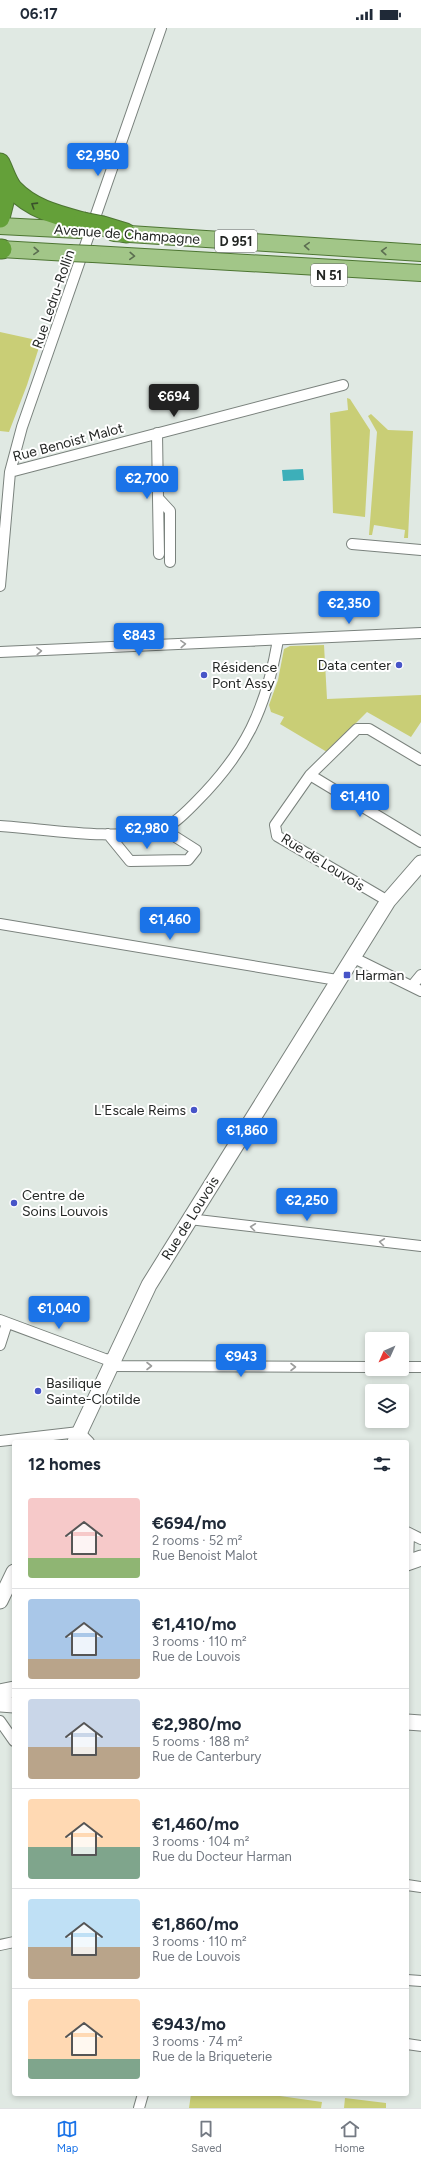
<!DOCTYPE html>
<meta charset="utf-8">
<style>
body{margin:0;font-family:Figtree,sans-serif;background:#f6f6f7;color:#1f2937;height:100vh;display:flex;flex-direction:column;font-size:15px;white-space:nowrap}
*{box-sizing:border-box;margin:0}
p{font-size:13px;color:#747a83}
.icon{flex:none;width:22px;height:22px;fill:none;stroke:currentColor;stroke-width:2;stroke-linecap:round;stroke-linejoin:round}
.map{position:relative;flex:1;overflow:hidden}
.details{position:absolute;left:12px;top:1412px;width:397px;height:656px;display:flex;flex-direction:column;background:#fff;border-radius:4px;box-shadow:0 2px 6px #0003}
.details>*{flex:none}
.needle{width:26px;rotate:225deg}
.fabs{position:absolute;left:365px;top:1304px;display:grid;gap:8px}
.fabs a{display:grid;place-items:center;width:44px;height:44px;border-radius:4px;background:#fff;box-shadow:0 2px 6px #0003;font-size:20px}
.price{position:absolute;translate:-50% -34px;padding:0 9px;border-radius:4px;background:#1a73e8;color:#fff;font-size:13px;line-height:26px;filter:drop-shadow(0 1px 2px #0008)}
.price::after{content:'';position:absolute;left:50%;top:24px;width:12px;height:9px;margin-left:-6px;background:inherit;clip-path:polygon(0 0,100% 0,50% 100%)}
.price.current{background:#222;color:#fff}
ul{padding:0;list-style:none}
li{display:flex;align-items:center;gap:12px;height:100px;padding:0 16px}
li+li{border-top:1px solid #e0e1e3}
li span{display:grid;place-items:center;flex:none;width:112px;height:80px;border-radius:4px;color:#555}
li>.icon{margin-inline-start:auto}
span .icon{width:48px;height:48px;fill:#fffc;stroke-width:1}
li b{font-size:17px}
h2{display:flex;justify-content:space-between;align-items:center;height:48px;padding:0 16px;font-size:17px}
.status{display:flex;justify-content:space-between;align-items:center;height:28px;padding:0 20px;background:#fff;direction:ltr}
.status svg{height:11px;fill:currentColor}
.dock{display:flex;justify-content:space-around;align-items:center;height:56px;border-top:1px solid #e0e1e3;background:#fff;font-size:11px;color:#747a83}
.dock a{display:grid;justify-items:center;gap:2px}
.dock .current{color:#1a73e8}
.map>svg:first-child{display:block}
</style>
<div class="status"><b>06:17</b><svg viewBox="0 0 49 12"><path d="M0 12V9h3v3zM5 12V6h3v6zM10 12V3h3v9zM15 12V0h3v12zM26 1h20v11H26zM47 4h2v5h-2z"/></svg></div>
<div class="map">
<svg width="421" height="2080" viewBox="0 0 421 2080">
<rect width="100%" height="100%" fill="#e0e9e3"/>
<!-- green -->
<path fill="#c9ce76" d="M0 304 41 313 27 357 9 404 0 403Z
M347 370 350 371 370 402 365 489 333 485 330 385 348 382Z
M371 386 388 402 413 403 408 510H404L405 502 374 497 372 507H369L377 404 368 388Z
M324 617 327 671 421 667V694L411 709 367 684 327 724 280 696 284 689 271 684 269 677 278 652 284 621 290 618Z
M191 2066H266L322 2074 321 2080H189Z
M345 2070 386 2075V2080H344Z"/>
<!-- water -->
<path fill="#3dafb9" d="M303 441 304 452 283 453 282 442Z"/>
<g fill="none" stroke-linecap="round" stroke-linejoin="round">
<!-- street casing -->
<g stroke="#7a827d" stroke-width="12">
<path id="street" d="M157 405 158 470 170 483V534
M10 444 343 357
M158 470 159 526
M352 516 421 522
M0 558 10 444 22 399 161 0
M0 624 421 605
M310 747 421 814
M0 798C47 801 116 813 160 802 173 798 187 783 196 774 246 724 266 681 278 612
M108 806 130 833 188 832 196 822 163 801
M388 873 277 808 275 797 310 747 357 701H369L421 732
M0 896 337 952
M352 929 421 963
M412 958 421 947
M189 1191 421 1218
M0 1292 105 1331 113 1332
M0 1317 7 1295
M110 1338 372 1339
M402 1339H421
M0 1413 79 1404 89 1414
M407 1504 421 1511
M408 1535 409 1506
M0 1693 14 1713
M407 1857 421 1859
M0 1917 14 1914
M407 1952 421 1953
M407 2016 421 2018
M139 2080 143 2066"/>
</g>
<!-- secondary casing -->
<g stroke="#7a827d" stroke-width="17">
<path id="secondary" d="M75 1414 149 1257 388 873 421 835
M407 1535 421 1530
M0 1573 14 1544
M0 1664 14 1661
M0 1676 14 1677
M407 1694 421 1695"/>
</g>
<!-- primary casing -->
<g stroke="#4d7532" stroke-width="18">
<path id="primary" d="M0 198 79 202
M114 205 421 225
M0 221 69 225
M93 226 421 245"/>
</g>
<!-- highway casing -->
<g stroke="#4d7532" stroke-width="21">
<path id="highway" d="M0 135C4 143 7 154 13 161 32 181 57 187 83 194
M0 154 4 174 0 190
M103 198 126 205
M0 221H2"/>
</g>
<!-- street -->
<use href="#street" stroke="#fff" stroke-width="10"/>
<!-- secondary -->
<use href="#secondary" stroke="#fff" stroke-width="15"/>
<!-- primary -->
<use href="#primary" stroke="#a2c688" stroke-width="16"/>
<!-- highway -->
<use href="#highway" stroke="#64a039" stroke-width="19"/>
<!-- primary-bridge casing -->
<g stroke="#4d7532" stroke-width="18" stroke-linecap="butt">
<path id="primary-bridge" d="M69 225 93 226"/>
</g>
<!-- highway-bridge casing -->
<g stroke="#4d7532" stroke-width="21" stroke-linecap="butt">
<path id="highway-bridge" d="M83 194 103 198"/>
</g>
<!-- primary-bridge -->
<use href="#primary-bridge" stroke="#a2c688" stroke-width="16"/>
<!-- highway-bridge -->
<use href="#highway-bridge" stroke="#64a039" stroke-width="19"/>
</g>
<!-- one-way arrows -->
<defs><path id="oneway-chevron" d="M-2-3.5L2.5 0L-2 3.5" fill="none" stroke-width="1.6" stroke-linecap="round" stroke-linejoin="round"/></defs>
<use stroke="#3a512b" href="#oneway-chevron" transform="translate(34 177) rotate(-148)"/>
<g stroke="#5c6e51">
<use href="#oneway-chevron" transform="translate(307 218) rotate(-176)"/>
<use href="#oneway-chevron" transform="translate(36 223) rotate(3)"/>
<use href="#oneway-chevron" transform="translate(384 223) rotate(-176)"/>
<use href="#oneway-chevron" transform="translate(132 228) rotate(3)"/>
</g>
<g stroke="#9c9d9c">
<use href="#oneway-chevron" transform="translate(183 616) rotate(-3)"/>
<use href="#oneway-chevron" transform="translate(39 623) rotate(-3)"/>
<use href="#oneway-chevron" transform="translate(253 1199) rotate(-173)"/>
<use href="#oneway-chevron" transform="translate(382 1214) rotate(-173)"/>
<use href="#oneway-chevron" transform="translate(149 1338)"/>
<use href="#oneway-chevron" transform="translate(293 1339)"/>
</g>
<!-- markers -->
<g fill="#4754c8" stroke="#fff" stroke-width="1.5">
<circle cx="399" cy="637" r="4"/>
<circle cx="204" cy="647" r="4"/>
<rect x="343" y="943" width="8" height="8" rx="2"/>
<circle cx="194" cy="1082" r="4"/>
<circle cx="14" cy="1175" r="4"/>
<circle cx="38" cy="1363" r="4"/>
</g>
<g text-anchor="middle" stroke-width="4" stroke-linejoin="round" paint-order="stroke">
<!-- shield labels -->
<g fill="#fff" stroke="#656766" stroke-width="1">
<rect x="215" y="202" width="42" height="22" rx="3"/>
<rect x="311" y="236" width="36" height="22" rx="3"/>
</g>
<g font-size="13" font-weight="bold" fill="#232624">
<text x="236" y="218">D 951</text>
<text x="329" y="252">N 51</text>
</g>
<!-- street labels -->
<g font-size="14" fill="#232624" stroke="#fff">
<text transform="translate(127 206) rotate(4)" y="5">Avenue de Champagne</text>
<text transform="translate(53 271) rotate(-71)" y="5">Rue Ledru-Rollin</text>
<text transform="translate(68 414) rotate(-15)" y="5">Rue Benoist Malot</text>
<text transform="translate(323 834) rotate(32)" y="5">Rue de Louvois</text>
<text transform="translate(190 1190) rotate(-58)" y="5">Rue de Louvois</text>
</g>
<!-- poi labels -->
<g font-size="14" fill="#232624" stroke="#fff" text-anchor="start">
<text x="391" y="642" text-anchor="end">Data center</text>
<text x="212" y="644">Résidence<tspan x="212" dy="16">Pont Assy</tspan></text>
<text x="355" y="952">Harman</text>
<text x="186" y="1087" text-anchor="end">L'Escale Reims</text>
<text x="22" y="1172">Centre de<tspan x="22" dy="16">Soins Louvois</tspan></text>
<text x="46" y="1360">Basilique<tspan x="46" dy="16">Sainte-Clotilde</tspan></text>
</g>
</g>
</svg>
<div class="fabs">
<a><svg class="needle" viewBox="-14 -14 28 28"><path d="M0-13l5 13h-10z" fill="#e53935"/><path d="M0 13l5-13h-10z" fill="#747a83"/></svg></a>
<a><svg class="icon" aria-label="layers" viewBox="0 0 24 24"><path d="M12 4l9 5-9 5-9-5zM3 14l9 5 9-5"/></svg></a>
</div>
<b class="price" style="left:98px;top:149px">€2,950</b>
<b class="price current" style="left:174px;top:390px">€694</b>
<b class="price" style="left:147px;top:472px">€2,700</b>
<b class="price" style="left:349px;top:597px">€2,350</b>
<b class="price" style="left:139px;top:629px">€843</b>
<b class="price" style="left:360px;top:790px">€1,410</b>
<b class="price" style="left:147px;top:822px">€2,980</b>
<b class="price" style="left:170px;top:913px">€1,460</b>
<b class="price" style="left:247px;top:1124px">€1,860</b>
<b class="price" style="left:307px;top:1194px">€2,250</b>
<b class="price" style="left:59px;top:1302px">€1,040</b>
<b class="price" style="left:241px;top:1350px">€943</b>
<section class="details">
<h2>12 homes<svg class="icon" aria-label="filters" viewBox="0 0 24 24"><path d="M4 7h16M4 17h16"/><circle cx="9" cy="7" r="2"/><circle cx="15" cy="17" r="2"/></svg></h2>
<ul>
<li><span style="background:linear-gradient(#f6c9c9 75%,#8fb573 0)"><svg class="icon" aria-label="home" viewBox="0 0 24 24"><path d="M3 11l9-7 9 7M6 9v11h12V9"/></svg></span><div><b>€694/mo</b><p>2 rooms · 52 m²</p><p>Rue Benoist Malot</p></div></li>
<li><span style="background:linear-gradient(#a9c7e8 75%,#b9a48a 0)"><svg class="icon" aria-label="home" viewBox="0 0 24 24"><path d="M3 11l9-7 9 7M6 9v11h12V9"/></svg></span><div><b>€1,410/mo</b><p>3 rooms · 110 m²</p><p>Rue de Louvois</p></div></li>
<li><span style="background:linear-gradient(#c9d6e8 60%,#b9a48a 0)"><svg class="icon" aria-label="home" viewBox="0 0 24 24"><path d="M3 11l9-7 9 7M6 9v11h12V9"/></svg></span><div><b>€2,980/mo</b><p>5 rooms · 188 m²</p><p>Rue de Canterbury</p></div></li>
<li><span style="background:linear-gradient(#ffd9b3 60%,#7fa58c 0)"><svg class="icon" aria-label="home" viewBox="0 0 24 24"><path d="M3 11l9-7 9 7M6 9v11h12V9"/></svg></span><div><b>€1,460/mo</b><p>3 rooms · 104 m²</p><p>Rue du Docteur Harman</p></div></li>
<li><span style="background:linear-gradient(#bfe0f5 60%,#b9a48a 0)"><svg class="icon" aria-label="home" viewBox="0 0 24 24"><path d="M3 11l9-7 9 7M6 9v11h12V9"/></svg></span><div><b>€1,860/mo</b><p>3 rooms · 110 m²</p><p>Rue de Louvois</p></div></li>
<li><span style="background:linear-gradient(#ffd9b3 75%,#7fa58c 0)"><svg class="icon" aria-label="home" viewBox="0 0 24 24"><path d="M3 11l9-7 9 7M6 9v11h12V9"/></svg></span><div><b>€943/mo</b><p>3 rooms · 74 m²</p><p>Rue de la Briqueterie</p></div></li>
</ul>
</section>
</div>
<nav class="dock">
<a class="current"><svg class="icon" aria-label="map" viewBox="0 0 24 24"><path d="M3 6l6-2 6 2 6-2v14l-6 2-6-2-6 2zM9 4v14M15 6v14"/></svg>Map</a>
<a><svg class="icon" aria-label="saved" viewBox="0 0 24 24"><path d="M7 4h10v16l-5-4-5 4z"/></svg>Saved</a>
<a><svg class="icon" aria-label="home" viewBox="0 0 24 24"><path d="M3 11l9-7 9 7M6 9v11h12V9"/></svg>Home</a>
</nav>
